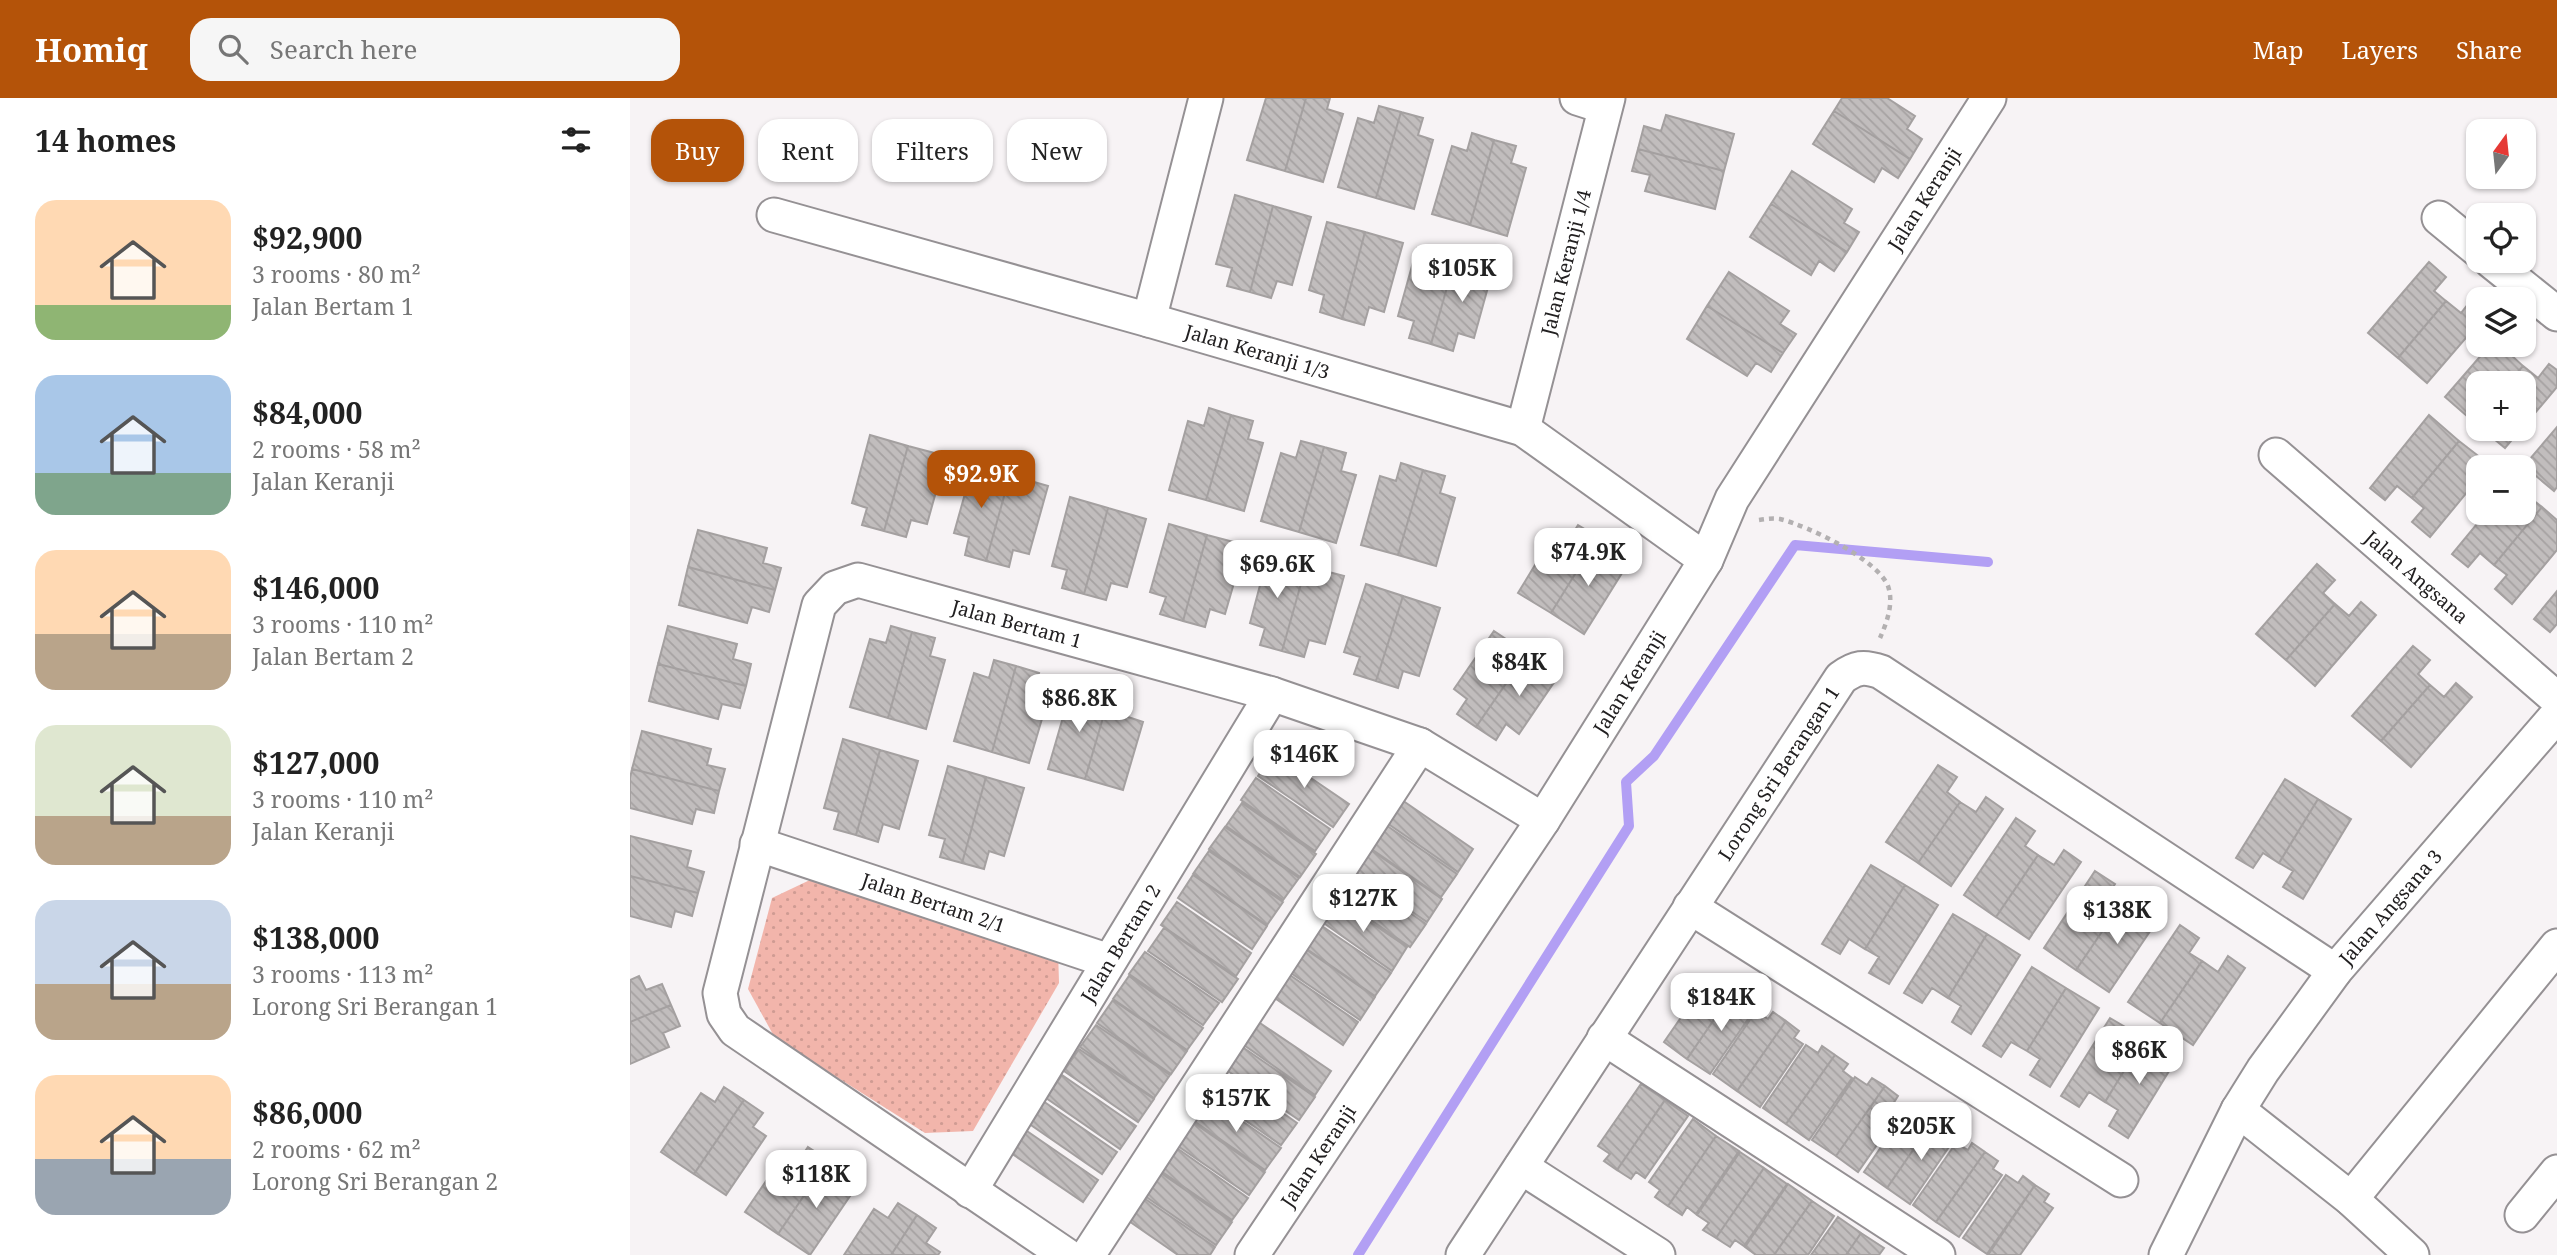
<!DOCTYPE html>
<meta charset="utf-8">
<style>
body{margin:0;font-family:"Noto Serif",serif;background:#f6f6f6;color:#222;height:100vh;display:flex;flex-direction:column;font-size:26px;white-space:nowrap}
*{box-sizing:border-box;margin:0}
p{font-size:23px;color:#767676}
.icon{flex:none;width:38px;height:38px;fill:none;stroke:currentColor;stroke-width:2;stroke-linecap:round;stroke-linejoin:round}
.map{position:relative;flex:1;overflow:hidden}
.side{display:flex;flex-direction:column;background:#fff;width:630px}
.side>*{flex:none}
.guide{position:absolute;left:21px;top:21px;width:665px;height:63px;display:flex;gap:14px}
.needle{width:46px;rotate:15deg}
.buttons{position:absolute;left:1836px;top:21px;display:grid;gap:14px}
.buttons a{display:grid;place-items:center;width:70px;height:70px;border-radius:14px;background:#fff;box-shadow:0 2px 5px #0004;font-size:35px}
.price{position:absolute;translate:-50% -60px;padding:0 16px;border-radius:14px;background:#fff;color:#222;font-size:23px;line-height:46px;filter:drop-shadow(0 2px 4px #0008)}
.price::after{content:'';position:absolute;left:50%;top:42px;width:21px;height:16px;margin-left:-10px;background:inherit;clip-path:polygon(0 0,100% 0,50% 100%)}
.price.active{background:#b45309;color:#fff}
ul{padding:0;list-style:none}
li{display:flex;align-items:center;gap:21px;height:175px;padding:0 35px}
li span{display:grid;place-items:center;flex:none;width:196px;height:140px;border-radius:21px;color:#555}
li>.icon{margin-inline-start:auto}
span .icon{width:84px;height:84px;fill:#fffc;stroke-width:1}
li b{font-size:30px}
h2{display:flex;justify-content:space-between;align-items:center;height:84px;padding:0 35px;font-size:30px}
.chip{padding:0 24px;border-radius:21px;background:#fff;box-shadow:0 2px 5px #0004;font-size:24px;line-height:63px}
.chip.active{background:#b45309;color:#fff}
header{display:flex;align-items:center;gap:42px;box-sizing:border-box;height:98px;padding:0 35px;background:#b45309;color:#fff}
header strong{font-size:33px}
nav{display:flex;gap:38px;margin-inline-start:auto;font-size:24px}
.search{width:490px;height:63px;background:#f6f6f6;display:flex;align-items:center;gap:18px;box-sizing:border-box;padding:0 24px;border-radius:21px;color:#767676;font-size:26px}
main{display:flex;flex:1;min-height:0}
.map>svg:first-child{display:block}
</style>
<header>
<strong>Homiq</strong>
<div class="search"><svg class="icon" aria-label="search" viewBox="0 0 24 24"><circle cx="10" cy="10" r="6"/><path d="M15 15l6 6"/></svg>Search here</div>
<nav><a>Map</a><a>Layers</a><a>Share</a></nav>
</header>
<main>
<section class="side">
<h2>14 homes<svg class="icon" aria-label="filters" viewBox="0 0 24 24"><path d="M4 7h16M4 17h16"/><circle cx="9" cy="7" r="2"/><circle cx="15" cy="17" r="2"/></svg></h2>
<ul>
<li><span style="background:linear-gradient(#ffd9b3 75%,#8fb573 0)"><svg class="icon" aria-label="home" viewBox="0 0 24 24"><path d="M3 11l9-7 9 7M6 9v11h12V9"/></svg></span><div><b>$92,900</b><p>3 rooms · 80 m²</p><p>Jalan Bertam 1</p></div></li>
<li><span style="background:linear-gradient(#a9c7e8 70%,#7fa58c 0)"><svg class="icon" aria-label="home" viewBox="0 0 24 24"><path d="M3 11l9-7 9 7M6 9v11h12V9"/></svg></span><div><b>$84,000</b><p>2 rooms · 58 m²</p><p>Jalan Keranji</p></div></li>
<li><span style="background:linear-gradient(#ffd9b3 60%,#b9a48a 0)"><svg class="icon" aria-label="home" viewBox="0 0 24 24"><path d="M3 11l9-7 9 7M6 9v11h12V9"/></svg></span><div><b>$146,000</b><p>3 rooms · 110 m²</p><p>Jalan Bertam 2</p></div></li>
<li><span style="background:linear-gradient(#dfe7d0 65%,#b9a48a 0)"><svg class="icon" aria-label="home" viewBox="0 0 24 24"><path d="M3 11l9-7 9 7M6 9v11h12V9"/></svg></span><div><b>$127,000</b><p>3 rooms · 110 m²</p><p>Jalan Keranji</p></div></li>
<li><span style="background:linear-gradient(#c9d6e8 60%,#b9a48a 0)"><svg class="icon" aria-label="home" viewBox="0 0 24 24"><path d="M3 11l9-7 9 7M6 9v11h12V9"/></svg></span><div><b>$138,000</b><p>3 rooms · 113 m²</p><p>Lorong Sri Berangan 1</p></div></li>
<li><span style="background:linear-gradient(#ffd9b3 60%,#9aa5b1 0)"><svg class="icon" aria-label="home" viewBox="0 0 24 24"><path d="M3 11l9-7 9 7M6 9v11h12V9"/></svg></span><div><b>$86,000</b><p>2 rooms · 62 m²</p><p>Lorong Sri Berangan 2</p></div></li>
</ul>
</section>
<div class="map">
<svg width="1927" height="1157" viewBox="0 0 1927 1157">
<defs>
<pattern id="park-dots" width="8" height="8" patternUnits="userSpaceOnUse" patternTransform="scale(1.75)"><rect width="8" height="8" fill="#f2b5ab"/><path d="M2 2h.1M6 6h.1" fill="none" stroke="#cf9b93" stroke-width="1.8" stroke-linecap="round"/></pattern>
<pattern id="building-back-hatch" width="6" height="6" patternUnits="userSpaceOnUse" patternTransform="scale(1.75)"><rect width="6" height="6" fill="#c1bdbd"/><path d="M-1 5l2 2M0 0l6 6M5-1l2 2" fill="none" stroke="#a6a2a2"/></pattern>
</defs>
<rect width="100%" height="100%" fill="#f7f3f5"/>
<!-- park -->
<path fill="url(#park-dots)" d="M182 781 428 852 429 885 343 1033 295 1035 145 940 118 891 142 800Z"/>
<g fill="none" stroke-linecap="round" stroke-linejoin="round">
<!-- stream -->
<path stroke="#b29ff4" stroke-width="10" d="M728 1157 999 728 996 684 1024 658 1165 447 1358 464"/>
</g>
<!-- building -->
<path fill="url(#building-back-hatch)" stroke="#a4a0a0" stroke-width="2" d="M636 0H676L655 73 617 62Z
M676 0H700L697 11 713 16 693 84 655 73Z
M1212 0H1257L1285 18 1277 31 1292 41 1280 61 1204 13Z
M749 8 771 14 746 100 708 89 728 20 744 25Z
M1204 13 1280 61 1268 80 1252 70 1244 84 1183 46Z
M771 14 793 20 788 37 803 42 784 111 746 100Z
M1036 17 1104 36 1094 73 1008 51 1014 28 1031 33Z
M842 35 864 42 840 127 802 116 822 48 837 53Z
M864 42 886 48 881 65 896 70 877 138 840 127Z
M1008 51 1094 73 1085 111 1015 93 1020 77 1002 73Z
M1162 73 1222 111 1214 125 1229 134 1217 154 1141 106Z
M605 97 643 108 620 194 597 188 602 170 586 166Z
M1141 106 1217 154 1204 173 1189 163 1181 177 1120 139Z
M643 108 681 119 662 187 647 183 641 200 620 194Z
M697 124 735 134 712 221 690 214 694 197 679 192Z
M735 134 773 145 754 214 739 209 734 227 712 221Z
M787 150 825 161 801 246 779 240 784 223 768 218Z
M825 161 863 171 844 240 828 235 823 253 801 246Z
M1799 164 1816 179 1804 193 1816 203 1768 260 1738 235Z
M1099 174 1159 213 1150 226 1166 236 1153 255 1077 208Z
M1842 201 1848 206V226L1797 285 1768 260 1816 203 1831 215Z
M1077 208 1153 255 1141 274 1126 265 1117 278 1057 241Z
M1860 247H1890L1881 257 1893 268 1878 285H1848V321L1845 325 1815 299Z
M1919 266 1927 272V289L1894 328V285H1878L1893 268 1908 280Z
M579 310 601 317 576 402 539 392 558 323 574 328Z
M601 317 623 323 618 341 633 345 614 413 576 402Z
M1799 317 1829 343 1782 400 1767 388 1755 402 1740 390Z
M1927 329V389L1924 393 1894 368Z
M1852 331H1891L1875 350Z
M240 337 278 348 254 433 232 427 237 410 222 405Z
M671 343 694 349 669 434 631 423 651 355 666 360Z
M1829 343 1860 367 1858 369H1848V381L1800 439 1782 424 1794 410 1782 400Z
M278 348 316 358 297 426 281 422 276 439 254 433Z
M694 349 716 355 711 373 726 377 706 445 669 434Z
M771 365 793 372 768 457 731 447 750 378 766 383Z
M343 367 380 377 356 463 335 457 339 439 324 435Z
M793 372 815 378 810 395 825 400 806 468 768 457Z
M380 377 418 388 399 456 383 452 379 469 356 463Z
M1894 395 1912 409 1864 467 1850 455 1838 469 1822 456 1856 415H1894Z
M440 399 478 410 454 496 432 490 437 472 422 468Z
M1912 409 1927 422V452L1882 506 1865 491 1877 477 1864 467Z
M478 410 516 421 497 489 481 485 476 502 454 496Z
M539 426 577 437 553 523 530 516 536 499 520 494Z
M948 427 968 439 921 515 888 495 925 434 938 443Z
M68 432 137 450 133 465 151 470 145 492 58 469Z
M577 437 615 447 595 516 580 511 575 529 553 523Z
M968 439 987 451 978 467 992 475 954 536 921 515Z
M638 457 676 468 652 553 630 547 635 530 620 525Z
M1687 466 1705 482 1693 495 1705 506 1656 562 1626 536Z
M676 468 714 478 695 546 679 542 674 559 652 553Z
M58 469 145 492 139 514 122 509 117 525 49 507Z
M736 486 773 498 746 583 724 576 730 559 714 554Z
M1927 493V526L1920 534 1904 521Z
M773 498 810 510 789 578 773 573 768 590 746 583Z
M1731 504 1746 517 1685 588 1656 562 1705 506 1719 518Z
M38 528 107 546 103 561 121 566 116 588 28 566Z
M261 528 282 534 258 620 220 609 240 541 256 545Z
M864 533 897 555 846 629 827 616 837 601 824 591Z
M282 534 305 540 300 558 315 562 296 631 258 620Z
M1783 548 1800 562 1788 576 1800 587 1751 643 1722 618Z
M897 555 929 577 889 636 876 626 866 642 846 629Z
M364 562 386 568 362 654 324 643 344 575 359 580Z
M28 566 116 588 110 610 92 606 88 621 19 603Z
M386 568 409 575 403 592 419 597 399 665 362 654Z
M1826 585 1842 599 1781 669 1751 643 1800 587 1814 599Z
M458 589 480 596 455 681 418 671 438 602 453 607Z
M480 596 502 602 498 619 513 624 493 692 455 681Z
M12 633 81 651 77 667 95 671 89 693 2 671Z
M213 641 250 652 226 737 204 731 209 714 194 710Z
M250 652 288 663 269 731 253 726 248 744 226 737Z
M644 655 719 706 703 729 628 678Z
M1308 667 1327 679 1317 694 1330 704 1288 765 1256 744Z
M318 668 356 679 332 765 310 759 315 741 299 737Z
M2 671 89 693 84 715 66 711 62 726 0 710V680Z
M356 679 394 690 374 758 359 753 354 771 332 765Z
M626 680 700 731 685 753 611 702Z
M1655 681 1688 701 1649 765 1633 755 1623 770 1606 760Z
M1356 699 1373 711 1321 788 1288 765 1330 704 1346 714Z
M769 700 843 751 828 774 754 723Z
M1688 701 1721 721 1673 801 1653 789 1663 773 1649 765Z
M612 705 686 756 670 779 596 728Z
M1386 720 1405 733 1395 748 1408 757 1366 819 1334 797Z
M753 725 827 776 811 799 737 748Z
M595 729 669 780 653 802 579 751Z
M0 738 61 753 57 769 74 774 68 795 0 778Z
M738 750 812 801 797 824 723 773Z
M1434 752 1451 764 1399 841 1366 819 1408 757 1424 767Z
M579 753 653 804 637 827 563 776Z
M1241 767 1275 787 1235 851 1219 841 1210 856 1192 846Z
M1465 773 1485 786 1475 801 1488 810 1446 872 1414 850Z
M722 775 796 826 780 849 706 798Z
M563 777 637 828 622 851 548 800Z
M0 778 68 795 62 818 45 813 41 829 0 818Z
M1275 787 1308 807 1259 886 1239 875 1249 859 1235 851Z
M703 799 777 849 762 873 688 821Z
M547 804 621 855 606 878 531 827Z
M1514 805 1531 817 1479 894 1446 872 1488 810 1504 820Z
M1323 816 1357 836 1318 900 1302 890 1292 905 1274 895Z
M686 824 761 875 745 898 671 847Z
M1550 827 1569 840 1559 855 1572 863 1530 925 1498 904Z
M534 830 608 881 592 904 518 853Z
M1357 836 1390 857 1341 936 1322 924 1331 908 1318 900Z
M671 848 745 899 730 922 655 871Z
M515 854 589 905 573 927 499 876Z
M1598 858 1615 870 1563 947 1530 925 1572 863 1588 874Z
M1402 869 1436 890 1397 953 1381 944 1371 959 1353 948Z
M654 873 728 924 713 947 639 896Z
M9 878 16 892 32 886 41 907 0 924V882Z
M499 878 573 930 557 952 483 901Z
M1077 882 1089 889 1093 882 1105 891 1057 961 1034 944Z
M1436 890 1469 910 1420 989 1400 977 1410 961 1397 953Z
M1105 891 1119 900 1114 908 1123 914 1080 976 1057 961Z
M483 902 557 953 541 976 467 925Z
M41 907 50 928 33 935 39 949 0 966V924Z
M1126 913 1138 921 1143 914 1156 923 1107 993 1083 976Z
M1480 920 1514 940 1475 1004 1459 994 1449 1009 1431 998Z
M627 923 701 973 685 997 611 945Z
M1156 923 1169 933 1164 940 1173 946 1130 1009 1107 993Z
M466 927 540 977 524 1000 450 949Z
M1514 940 1547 960 1498 1040 1479 1028 1488 1012 1475 1004Z
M1176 947 1188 955 1192 948 1205 957 1156 1026 1133 1010Z
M611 948 685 999 669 1022 595 971Z
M449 951 524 1001 508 1024 434 973Z
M1205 957 1218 966 1213 973 1222 980 1179 1042 1156 1026Z
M593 973 667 1025 651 1047 577 996Z
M432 977 506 1028 490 1051 416 1000Z
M1225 979 1237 987 1242 980 1255 988 1206 1058 1182 1042Z
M1011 986 1035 1002 987 1072 974 1063 980 1056 968 1048Z
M1255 988 1268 998 1263 1006 1272 1011 1228 1074 1206 1058Z
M94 989 114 1002 64 1076 31 1054 71 995 85 1004Z
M577 999 651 1050 635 1072 561 1021Z
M114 1002 133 1015 123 1029 136 1038 96 1097 64 1076Z
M1035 1002 1058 1018 1015 1080 1006 1074 1001 1081 987 1072Z
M413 1003 487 1054 472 1076 398 1025Z
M1277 1011 1288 1019 1293 1012 1305 1020 1257 1090 1234 1074Z
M1305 1020 1319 1030 1314 1037 1323 1043 1280 1106 1257 1090Z
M1063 1021 1086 1038 1038 1108 1025 1099 1030 1092 1019 1084Z
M561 1023 635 1074 619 1097 545 1046Z
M394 1031 468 1082 453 1104 378 1053Z
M1086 1038 1109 1053 1066 1116 1057 1109 1052 1117 1038 1108Z
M1326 1045 1338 1052 1342 1045 1355 1054 1306 1124 1283 1107Z
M544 1048 618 1100 602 1122 528 1071Z
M178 1049 198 1062 148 1136 115 1114 155 1055 168 1064Z
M1110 1054 1134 1070 1086 1140 1073 1132 1079 1125 1067 1117Z
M1355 1054 1368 1063 1363 1071 1372 1077 1329 1139 1306 1124Z
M198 1062 217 1074 206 1090 220 1098 180 1157 148 1136Z
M1134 1070 1157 1086 1114 1148 1105 1142 1100 1149 1086 1140Z
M528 1073 602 1124 586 1147 512 1096Z
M1376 1077 1388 1085 1393 1078 1405 1087 1357 1156 1333 1140Z
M1158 1086 1182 1103 1144 1157H1126L1115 1149Z
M1405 1087 1419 1096 1414 1104 1423 1110 1390 1157H1358Z
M511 1098 585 1149 580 1157H548L496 1121Z
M1182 1103 1204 1118 1178 1157H1144Z
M268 1105 287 1117 261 1157H214L244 1111 258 1120Z
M287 1117 306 1130 296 1145 310 1154 308 1157H261Z
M1208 1119 1231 1135 1216 1157H1181Z
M1231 1135 1254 1150 1249 1157H1216Z"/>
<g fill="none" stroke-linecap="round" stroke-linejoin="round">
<!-- minor casing -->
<g stroke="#959194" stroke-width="37">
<g id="minor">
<path d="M947 0 975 9"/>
<path id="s1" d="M144 117 519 222 893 331 1076 462"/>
<path d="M1809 120 1848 152"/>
<path d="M1861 163 1927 216"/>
<path d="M519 222 576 0"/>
<path id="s2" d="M893 331 978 0"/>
<path id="s3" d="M1646 357 1927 601"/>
<path id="s4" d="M127 746 479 863"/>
<path d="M1060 809 1491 1082"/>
<path d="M974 940 1308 1157"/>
<path d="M1608 1012 1721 1101 1782 1157"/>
<path d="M891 1069 1028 1157"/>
<path id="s5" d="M340 1093 642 596"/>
<path d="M1721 1101 1927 848"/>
<path d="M1892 1117 1927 1074"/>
<path id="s6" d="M436 1157 105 932 94 916 90 895 189 507 205 490 228 482 642 596 790 647 913 722"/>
<path d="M458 1157 790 647"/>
<path id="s7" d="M622 1157 913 722 1076 462 1102 401 1359 0"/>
<path id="s8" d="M833 1157 1211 580C1226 569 1234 568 1251 574L1705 873"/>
<path id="s9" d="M1536 1157 1608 1012 1633 972 1705 873 1927 617"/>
</g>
</g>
<!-- path -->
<path stroke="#b3b0b1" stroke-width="4.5" stroke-dasharray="5 5" stroke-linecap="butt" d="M1129 422C1136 421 1143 420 1150 421 1178 428 1247 461 1258 488 1264 505 1257 524 1250 540"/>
<!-- minor -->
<use href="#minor" stroke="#fff" stroke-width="33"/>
</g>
<g text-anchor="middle" stroke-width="6" stroke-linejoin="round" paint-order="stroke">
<!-- street labels -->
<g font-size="19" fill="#222021" stroke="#fff">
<text dy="7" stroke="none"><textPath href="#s7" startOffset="1253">Jalan Keranji</textPath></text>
<text dy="7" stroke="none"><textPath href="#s2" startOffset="172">Jalan Keranji 1/4</textPath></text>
<text dy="7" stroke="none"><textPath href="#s1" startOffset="502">Jalan Keranji 1/3</textPath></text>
<text dy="7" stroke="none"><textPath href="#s3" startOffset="186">Jalan Angsana</textPath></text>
<text dy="7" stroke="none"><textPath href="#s6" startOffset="1054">Jalan Bertam 1</textPath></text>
<text dy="7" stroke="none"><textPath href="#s7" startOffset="686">Jalan Keranji</textPath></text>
<text dy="7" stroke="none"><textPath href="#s8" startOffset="576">Lorong Sri Berangan 1</textPath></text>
<text dy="7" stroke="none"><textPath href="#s4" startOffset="186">Jalan Bertam 2/1</textPath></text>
<text dy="7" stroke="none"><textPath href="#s9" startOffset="416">Jalan Angsana 3</textPath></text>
<text dy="7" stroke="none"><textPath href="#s5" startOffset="290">Jalan Bertam 2</textPath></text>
<text dy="7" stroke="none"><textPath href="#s7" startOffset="119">Jalan Keranji</textPath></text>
</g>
</g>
</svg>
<div class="buttons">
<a><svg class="needle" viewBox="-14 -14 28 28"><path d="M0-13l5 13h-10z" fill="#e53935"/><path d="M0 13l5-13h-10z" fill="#767676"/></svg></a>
<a><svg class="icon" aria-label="locate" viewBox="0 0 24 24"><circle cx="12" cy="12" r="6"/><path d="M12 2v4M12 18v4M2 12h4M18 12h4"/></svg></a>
<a><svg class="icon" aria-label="layers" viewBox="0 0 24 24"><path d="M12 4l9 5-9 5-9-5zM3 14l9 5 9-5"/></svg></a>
<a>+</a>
<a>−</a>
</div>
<b class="price" style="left:832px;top:206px">$105K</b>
<b class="price active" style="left:351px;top:412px">$92.9K</b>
<b class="price" style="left:958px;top:490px">$74.9K</b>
<b class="price" style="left:647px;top:502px">$69.6K</b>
<b class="price" style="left:889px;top:600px">$84K</b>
<b class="price" style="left:449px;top:636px">$86.8K</b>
<b class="price" style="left:674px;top:692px">$146K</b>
<b class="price" style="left:733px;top:836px">$127K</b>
<b class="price" style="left:1487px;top:848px">$138K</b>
<b class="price" style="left:1091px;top:935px">$184K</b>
<b class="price" style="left:1509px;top:988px">$86K</b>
<b class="price" style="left:606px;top:1036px">$157K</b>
<b class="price" style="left:1291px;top:1064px">$205K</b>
<b class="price" style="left:186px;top:1112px">$118K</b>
<div class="guide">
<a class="chip active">Buy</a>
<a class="chip">Rent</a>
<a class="chip">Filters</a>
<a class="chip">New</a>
</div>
</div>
</main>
